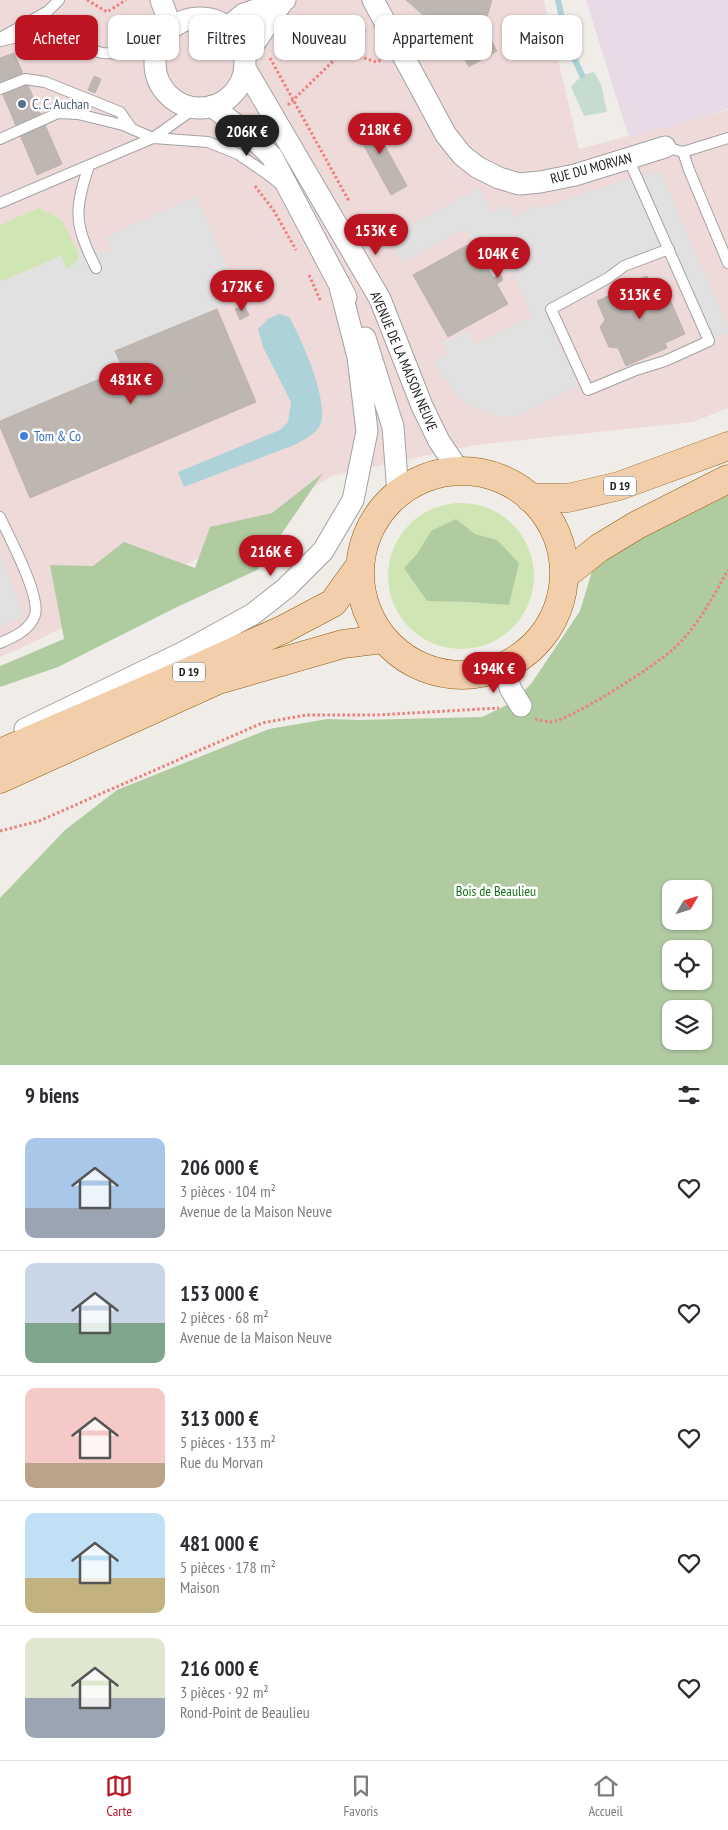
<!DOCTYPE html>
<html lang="fr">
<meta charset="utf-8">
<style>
body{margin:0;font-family:"PT Sans Narrow",sans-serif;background:#f7f7f7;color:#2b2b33;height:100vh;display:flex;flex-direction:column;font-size:19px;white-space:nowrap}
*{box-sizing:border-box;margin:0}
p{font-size:16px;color:#7c7c81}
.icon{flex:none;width:28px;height:28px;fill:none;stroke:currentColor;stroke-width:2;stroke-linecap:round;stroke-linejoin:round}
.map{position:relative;height:1065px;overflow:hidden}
.drawer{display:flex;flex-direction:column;background:#fff;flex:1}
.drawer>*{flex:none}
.hud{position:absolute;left:15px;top:15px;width:699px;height:45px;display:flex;gap:10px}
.needle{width:32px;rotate:51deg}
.buttons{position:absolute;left:662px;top:880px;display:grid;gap:10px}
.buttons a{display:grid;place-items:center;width:50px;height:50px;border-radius:10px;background:#fff;box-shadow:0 1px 4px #0004;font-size:25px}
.price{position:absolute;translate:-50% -42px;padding:0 11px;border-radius:18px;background:#bd1422;color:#fff;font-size:16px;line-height:32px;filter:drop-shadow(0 1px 2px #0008)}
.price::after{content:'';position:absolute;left:50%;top:30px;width:15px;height:11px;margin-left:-8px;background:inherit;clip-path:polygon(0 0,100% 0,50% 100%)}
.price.on{background:#222;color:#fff}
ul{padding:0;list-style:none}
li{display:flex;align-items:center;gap:15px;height:125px;padding:0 25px}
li+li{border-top:1px solid #e1e1e2}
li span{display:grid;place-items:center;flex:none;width:140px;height:100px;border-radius:10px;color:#555}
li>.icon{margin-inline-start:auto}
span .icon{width:60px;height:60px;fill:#fffc;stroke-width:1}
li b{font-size:21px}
h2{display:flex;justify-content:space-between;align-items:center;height:60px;padding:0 25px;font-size:21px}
.chip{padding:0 18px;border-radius:10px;background:#fff;box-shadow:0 1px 4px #0004;font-size:18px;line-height:45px}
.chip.on{background:#bd1422;color:#fff}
.menu{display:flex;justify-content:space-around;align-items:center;height:70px;border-top:1px solid #e1e1e2;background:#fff;font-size:14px;color:#7c7c81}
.menu a{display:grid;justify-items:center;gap:2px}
.menu .on{color:#bd1422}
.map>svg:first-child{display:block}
</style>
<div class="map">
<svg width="728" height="1065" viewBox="0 0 728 1065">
<rect width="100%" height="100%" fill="#f0ede8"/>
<!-- commercial -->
<path fill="#efdada" d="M0 0H544L579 149 728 110V408L693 422 475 445 332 476 197 559 34 642 0 657Z"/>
<!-- industrial -->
<path fill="#e8dbe7" d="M586 0H728V109L629 138Z"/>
<!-- grass -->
<path fill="#d0e5b4" d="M39 208 62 220 79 254 78 261 73 266 66 269 61 256 0 282V225Z
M388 576a73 73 0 1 1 146 0a73 73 0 1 1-146 0Z"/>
<!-- forest -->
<path fill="#b1cba1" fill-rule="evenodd" d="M323 473 257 570 177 607 58 667 0 687V666L64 639 50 565 93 566 124 542 195 568 210 527 272 513Z
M728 479V1065H0V898L65 830 117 790 269 729 327 719 359 720 482 717 511 703 531 684 580 611 599 548ZM671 889H704V921H671ZM671 949H704V981H671ZM671 1009H704V1041H671Z
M456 519 475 534 497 540 519 563 509 605 470 602 427 601 404 568 417 554 431 531Z"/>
<!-- wetland -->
<path fill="#c7dcd1" d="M594 72 601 84 607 112 584 116 571 87 582 75Z"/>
<!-- parking -->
<path fill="#e1e1e1" d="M660 171 728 327V333L709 341 668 249 551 309V327L578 386 515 417 496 416 476 409 461 399 438 371 435 360 448 354 443 342 469 331 476 344 533 316 511 270 493 278 465 228 402 263 388 238 479 188 493 212 508 205 514 217 533 208 555 204 624 180Z
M196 196 240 297 217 309 116 351 123 369 0 421V282L61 256 67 269 78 261 79 254 77 250 93 242 96 250 101 252H106L111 250 106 237Z
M0 555 25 615 0 626Z"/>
<!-- water -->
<path fill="#add3d9" d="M279 314 289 317C301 337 332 407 319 427 313 436 303 440 294 445L184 487 178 472 280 430 288 422 291 402 263 347 258 329 268 319Z"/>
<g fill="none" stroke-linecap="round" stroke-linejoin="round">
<!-- stream -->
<path stroke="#add3d9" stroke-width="6" d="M558 0 568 45 582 75"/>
</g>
<!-- building -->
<path fill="#bdb6b1" stroke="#c0b3ac" d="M406 0H414L425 9 449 18 474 64 469 67 445 23 422 14Z
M414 0H492L484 27 497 51 474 64 449 18 425 9Z
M14 53 62 164 37 175 0 88V58Z
M94 76 101 79 95 93 88 90Z
M368 115 407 186 391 195 352 124Z
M473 242 508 304 448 337 413 275Z
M500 274 503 280 497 284 493 278Z
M647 276 650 284 661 279 685 334 665 343 667 348 626 366 618 348 609 347 600 327 605 320 597 301 637 283V280Z
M244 305 249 315 240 320 235 309Z
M217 309 256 402 30 498 0 427V421L123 369 115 351Z"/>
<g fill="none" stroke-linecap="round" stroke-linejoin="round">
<!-- lane casing -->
<g stroke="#a2a2a2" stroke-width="12">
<path id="lane" d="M2 37 48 11 59 0
M0 41 22 36 47 37 102 53 129 54 156 48
M0 89 25 79 45 82 120 112 132 129
M0 139 58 113 78 114 123 125 153 138 208 142 238 154 266 173 280 184
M665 147 683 152 728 138
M683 152 689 170 728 263
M628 158 709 341 665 361 636 370 588 390 551 309 608 278 624 266 669 249
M89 166C73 212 75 225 96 268
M0 203 153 138 195 108
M0 517C9 537 41 596 35 615 30 630 14 637 0 643"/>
</g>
<!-- street casing -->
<g stroke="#a2a2a2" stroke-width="23">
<path id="street" d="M161 0 171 27
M373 0 446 135 462 155 477 167 499 178 519 184 540 182 575 175 665 147
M155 63a45 45 0 1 1 90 0a45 45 0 1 1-90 0Z
M228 27 244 14 285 0
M245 57 283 1
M245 68 380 299 422 406 439 441 459 471
M212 106 254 139 272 157 346 297
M365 338 393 427 398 493
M505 666 510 688 521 706
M25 729 186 651 253 614 286 588 323 551 353 500 367 431 358 357 339 283"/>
</g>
<!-- primary casing -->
<g stroke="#8e5a0f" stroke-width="29">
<path id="primary" d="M360 573a102 102 0 1 1 204 0a102 102 0 1 1-204 0Z
M530 498H568L619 486 728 446
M564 576 599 548 637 525 728 479
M0 753 190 671 282 630 333 603 359 567
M0 779 218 680 343 644 383 639"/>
</g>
<!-- path -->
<path stroke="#ed7f7d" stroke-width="3" stroke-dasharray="2.5 2.5" stroke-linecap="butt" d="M87 0 107 12 126 0
M282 36 343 51 376 62 382 60
M270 58 349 201
M288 105 366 29
M255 186 274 211 296 250
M309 275 321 302
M535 719C540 720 546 722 550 722 570 721 654 666 671 651 696 629 712 599 728 570
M0 831 39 821 262 723 306 715H377L499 708"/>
<!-- lane -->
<use href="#lane" stroke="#fff" stroke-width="10"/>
<!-- street -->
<use href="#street" stroke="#fff" stroke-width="21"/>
<!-- primary -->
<use href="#primary" stroke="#f3ceaa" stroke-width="28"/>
</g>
<!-- markers -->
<circle fill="#5c6f8a" stroke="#fff" stroke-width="2" cx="22" cy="104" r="5"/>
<circle fill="#3f7fe0" stroke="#fff" stroke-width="2" cx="24" cy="436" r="5"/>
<g text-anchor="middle" stroke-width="5" stroke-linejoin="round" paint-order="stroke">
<!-- shield labels -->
<g fill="#fff" stroke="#646464" stroke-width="1">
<rect x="604" y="476.5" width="32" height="19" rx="4"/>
<rect x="173" y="662.5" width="32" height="19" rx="4"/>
</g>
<g font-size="12" font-weight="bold" fill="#212121">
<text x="620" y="490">D 19</text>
<text x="189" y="676">D 19</text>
</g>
<!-- service labels -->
<g font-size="14" fill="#4e5e75" stroke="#fff" text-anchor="start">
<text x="32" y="109">C. C. Auchan</text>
</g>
<!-- street labels -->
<g font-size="14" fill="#212121" stroke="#fff">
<text transform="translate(591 168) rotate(-15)" y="5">RUE DU MORVAN</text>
<text transform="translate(404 361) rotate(67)" y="5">AVENUE DE LA MAISON NEUVE</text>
</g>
<!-- shop labels -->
<g font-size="14" fill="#366cbe" stroke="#fff" text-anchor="start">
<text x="34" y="441">Tom &amp; Co</text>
</g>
<!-- park labels -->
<g font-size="14" fill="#177617" stroke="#fff">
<text x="496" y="896">Bois de Beaulieu</text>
</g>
</g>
</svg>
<div class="buttons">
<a><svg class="needle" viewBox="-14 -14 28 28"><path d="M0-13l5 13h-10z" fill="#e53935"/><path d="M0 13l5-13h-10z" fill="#7c7c81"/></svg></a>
<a><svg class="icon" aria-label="locate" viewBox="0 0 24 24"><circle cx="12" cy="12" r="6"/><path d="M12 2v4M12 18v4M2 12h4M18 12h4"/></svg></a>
<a><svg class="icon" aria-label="layers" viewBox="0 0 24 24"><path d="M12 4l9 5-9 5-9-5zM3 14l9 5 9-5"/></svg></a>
</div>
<b class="price" style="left:380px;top:155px">218K €</b>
<b class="price on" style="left:247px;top:157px">206K €</b>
<b class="price" style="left:376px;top:256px">153K €</b>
<b class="price" style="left:498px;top:279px">104K €</b>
<b class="price" style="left:242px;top:312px">172K €</b>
<b class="price" style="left:640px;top:320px">313K €</b>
<b class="price" style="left:131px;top:405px">481K €</b>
<b class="price" style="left:271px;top:577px">216K €</b>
<b class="price" style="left:494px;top:694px">194K €</b>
<div class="hud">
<a class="chip on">Acheter</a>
<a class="chip">Louer</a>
<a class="chip">Filtres</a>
<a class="chip">Nouveau</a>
<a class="chip">Appartement</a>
<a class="chip">Maison</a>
</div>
</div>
<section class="drawer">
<h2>9 biens<svg class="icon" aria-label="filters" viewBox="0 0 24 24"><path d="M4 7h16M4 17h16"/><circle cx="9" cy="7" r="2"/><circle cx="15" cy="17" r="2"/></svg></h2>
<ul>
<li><span style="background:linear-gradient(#a9c7e8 70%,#9aa5b1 0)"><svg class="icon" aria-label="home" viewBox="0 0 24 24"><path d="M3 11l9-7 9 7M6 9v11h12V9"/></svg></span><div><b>206 000 €</b><p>3 pièces · 104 m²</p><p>Avenue de la Maison Neuve</p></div><svg class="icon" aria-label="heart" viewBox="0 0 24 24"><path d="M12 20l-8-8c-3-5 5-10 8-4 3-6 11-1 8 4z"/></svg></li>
<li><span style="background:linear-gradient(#c9d6e8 60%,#7fa58c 0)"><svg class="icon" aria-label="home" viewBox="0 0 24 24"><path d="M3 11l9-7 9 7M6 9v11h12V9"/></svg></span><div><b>153 000 €</b><p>2 pièces · 68 m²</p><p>Avenue de la Maison Neuve</p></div><svg class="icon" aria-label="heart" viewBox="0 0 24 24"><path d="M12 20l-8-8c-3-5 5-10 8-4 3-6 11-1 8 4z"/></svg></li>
<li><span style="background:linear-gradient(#f6c9c9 75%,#b9a48a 0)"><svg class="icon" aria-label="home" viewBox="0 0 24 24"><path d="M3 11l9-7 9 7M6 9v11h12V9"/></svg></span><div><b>313 000 €</b><p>5 pièces · 133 m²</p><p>Rue du Morvan</p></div><svg class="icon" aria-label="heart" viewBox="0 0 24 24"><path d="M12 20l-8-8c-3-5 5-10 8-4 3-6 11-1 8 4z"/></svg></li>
<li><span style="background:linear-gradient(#bfe0f5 65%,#c2b280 0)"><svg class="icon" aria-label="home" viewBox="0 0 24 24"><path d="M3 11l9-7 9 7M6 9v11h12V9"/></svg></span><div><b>481 000 €</b><p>5 pièces · 178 m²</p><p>Maison</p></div><svg class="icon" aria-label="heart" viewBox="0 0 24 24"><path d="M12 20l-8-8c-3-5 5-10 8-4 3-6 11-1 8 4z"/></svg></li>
<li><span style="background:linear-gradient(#dfe7d0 60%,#9aa5b1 0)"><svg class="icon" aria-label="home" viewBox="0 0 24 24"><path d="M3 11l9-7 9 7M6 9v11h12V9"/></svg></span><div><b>216 000 €</b><p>3 pièces · 92 m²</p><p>Rond-Point de Beaulieu</p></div><svg class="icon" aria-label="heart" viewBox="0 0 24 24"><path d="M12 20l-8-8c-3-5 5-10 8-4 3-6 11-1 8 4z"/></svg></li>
</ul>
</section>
<nav class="menu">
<a class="on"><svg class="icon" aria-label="map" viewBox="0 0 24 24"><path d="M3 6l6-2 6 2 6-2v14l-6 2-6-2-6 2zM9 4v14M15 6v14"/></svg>Carte</a>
<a><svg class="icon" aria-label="saved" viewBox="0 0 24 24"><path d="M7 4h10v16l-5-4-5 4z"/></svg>Favoris</a>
<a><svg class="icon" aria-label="home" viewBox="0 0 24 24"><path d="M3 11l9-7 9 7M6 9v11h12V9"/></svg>Accueil</a>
</nav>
